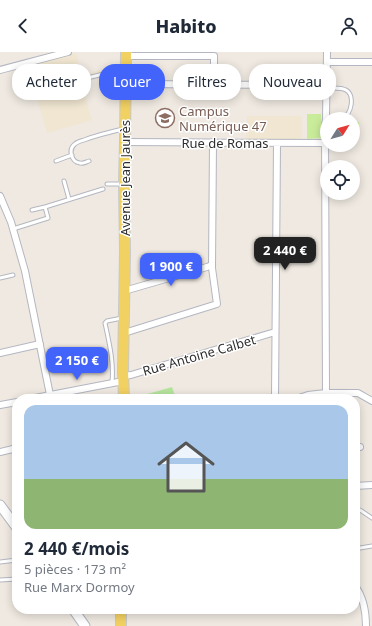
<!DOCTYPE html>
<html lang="fr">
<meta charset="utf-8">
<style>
body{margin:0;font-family:"Noto Sans",sans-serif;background:#f2f2f3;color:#1f2937;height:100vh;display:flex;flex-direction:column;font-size:15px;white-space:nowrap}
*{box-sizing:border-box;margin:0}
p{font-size:13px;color:#747a83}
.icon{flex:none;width:22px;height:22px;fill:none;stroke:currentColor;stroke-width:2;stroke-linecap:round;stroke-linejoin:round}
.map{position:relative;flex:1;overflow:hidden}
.drawer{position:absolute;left:12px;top:342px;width:348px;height:220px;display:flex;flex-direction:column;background:#fff;border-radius:16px;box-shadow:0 2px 10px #0003}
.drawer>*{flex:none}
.top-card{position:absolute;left:12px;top:12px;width:348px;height:36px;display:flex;gap:8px}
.needle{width:26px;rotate:53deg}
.buttons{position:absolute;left:320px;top:60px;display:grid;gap:8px}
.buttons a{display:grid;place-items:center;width:40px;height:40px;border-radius:50%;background:#fff;box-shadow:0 2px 10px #0003;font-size:20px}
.price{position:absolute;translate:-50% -34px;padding:0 9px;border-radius:8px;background:#4264fb;color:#fff;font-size:13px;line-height:26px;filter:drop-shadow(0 1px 2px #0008)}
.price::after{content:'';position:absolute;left:50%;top:24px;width:12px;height:9px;margin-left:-6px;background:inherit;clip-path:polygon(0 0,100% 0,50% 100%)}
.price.selected{background:#222;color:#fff}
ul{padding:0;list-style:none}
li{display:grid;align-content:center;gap:8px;height:212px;padding:0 12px}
li span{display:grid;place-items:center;height:124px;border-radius:12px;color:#555}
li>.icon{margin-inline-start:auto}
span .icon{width:72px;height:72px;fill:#fffc;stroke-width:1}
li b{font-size:17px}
.tag{padding:0 14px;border-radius:16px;background:#fff;box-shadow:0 2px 10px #0003;font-size:14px;line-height:36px}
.tag.selected{background:#4264fb;color:#fff}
header{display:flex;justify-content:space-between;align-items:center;height:52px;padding:0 12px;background:#fff;font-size:18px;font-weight:800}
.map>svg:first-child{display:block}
</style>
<header><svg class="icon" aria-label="back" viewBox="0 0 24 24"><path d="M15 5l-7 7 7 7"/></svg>Habito<svg class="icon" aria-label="person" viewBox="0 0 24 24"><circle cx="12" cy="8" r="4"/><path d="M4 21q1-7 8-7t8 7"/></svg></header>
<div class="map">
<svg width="372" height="574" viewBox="0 0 372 574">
<rect width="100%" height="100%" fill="#efe9e1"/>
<!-- education -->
<path fill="#f0e6d1" d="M76 1 82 23 120 13V19L81 30 92 68 47 81 36 42 22 46 16 16Z
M247 64H302V87L246 88Z"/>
<!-- green -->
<path fill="#b6e59e" d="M172 335 176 347H130Z"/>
<!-- pitch -->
<path fill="#c9ec9a" d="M307 62H321V86L307 87Z
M353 70H359V84H353Z"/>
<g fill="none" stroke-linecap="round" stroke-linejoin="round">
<!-- lane casing -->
<g stroke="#b4b7c1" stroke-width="5">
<path id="lane" d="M79 28 124 17
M326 67C331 67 337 68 342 66 352 63 355 43 346 38 341 35 332 36 327 36
M56 109 72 103
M89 109C86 110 83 112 80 111 71 110 68 97 75 92 77 90 81 89 84 88 97 83 110 80 123 77
M64 129 69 147
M107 132H123
M32 158 45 155
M13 177 48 166 45 155 103 137
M0 226 13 223
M112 330C114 310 109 290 105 271L107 269 122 266
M69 340 71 347
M355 458H360L372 466
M355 495 360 496 372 494
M0 510 17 508
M0 528 17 527"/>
</g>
<!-- street casing -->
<g stroke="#b4b7c1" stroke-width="8">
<path id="street" d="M126 4H214V32
M327 10H372
M0 18 68 0
M126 32 327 33
M125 90 325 91
M0 144 11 170 25 219 50 343
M124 239 207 215 212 213
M124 281 217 252 212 216 213 90
M0 301 40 292
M123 324 131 323 275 280
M326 341 325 73 326 67 327 0
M30 347 118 330 124 332
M275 347 277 91
M296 347 308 343 326 341H358L372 349
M0 353 17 350
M355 395H360
M0 400 17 396
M355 434 372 433
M355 534C364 546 366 560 366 574"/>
</g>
<!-- secondary casing -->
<g stroke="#b4b7c1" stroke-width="11">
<path id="secondary" d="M0 453 17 476
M73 557 85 574"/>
</g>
<!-- primary casing -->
<g stroke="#c9c9c9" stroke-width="12">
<path id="primary" d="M124 347 123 319 125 199 124 132 125 90 126 0
M121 574V557"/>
</g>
<!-- lane -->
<use href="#lane" stroke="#fff" stroke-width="3"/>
<!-- street -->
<use href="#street" stroke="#fff" stroke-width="6"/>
<!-- secondary -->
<use href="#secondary" stroke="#fff" stroke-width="9"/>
<!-- primary -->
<use href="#primary" stroke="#f2d163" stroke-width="10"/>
</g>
<!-- icons -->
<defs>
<g id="university-ring" transform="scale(1)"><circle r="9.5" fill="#fff" stroke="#8d6e63" stroke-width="1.5"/><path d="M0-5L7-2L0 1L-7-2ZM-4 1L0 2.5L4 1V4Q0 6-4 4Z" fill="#8d6e63"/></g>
</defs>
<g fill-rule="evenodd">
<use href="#university-ring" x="165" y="66"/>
</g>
<g text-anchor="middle" stroke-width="3" stroke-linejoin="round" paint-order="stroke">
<!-- education labels -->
<g font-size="13" fill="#785e54" stroke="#fff" text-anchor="start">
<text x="179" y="64">Campus<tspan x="179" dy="15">Numérique 47</tspan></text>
</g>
<!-- street labels -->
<g font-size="13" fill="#2e2e2e" stroke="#fff">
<text x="225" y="96">Rue de Romas</text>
<text transform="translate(125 126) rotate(-90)" y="5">Avenue Jean Jaurès</text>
<text transform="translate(199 303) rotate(-16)" y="5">Rue Antoine Calbet</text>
</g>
</g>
</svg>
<div class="buttons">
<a><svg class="needle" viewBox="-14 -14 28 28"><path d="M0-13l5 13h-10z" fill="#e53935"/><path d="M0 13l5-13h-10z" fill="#747a83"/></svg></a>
<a><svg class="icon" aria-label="locate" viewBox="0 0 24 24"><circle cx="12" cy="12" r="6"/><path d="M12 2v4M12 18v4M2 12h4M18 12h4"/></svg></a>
</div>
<b class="price selected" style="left:285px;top:219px">2 440 €</b>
<b class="price" style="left:171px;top:235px">1 900 €</b>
<b class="price" style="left:77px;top:329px">2 150 €</b>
<div class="top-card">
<a class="tag">Acheter</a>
<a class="tag selected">Louer</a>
<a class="tag">Filtres</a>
<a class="tag">Nouveau</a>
</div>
<section class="drawer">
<ul>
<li><span style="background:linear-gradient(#a9c7e8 60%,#8fb573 0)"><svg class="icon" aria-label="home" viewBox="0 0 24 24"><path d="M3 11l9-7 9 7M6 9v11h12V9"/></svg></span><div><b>2 440 €/mois</b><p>5 pièces · 173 m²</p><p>Rue Marx Dormoy</p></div></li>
</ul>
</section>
</div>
